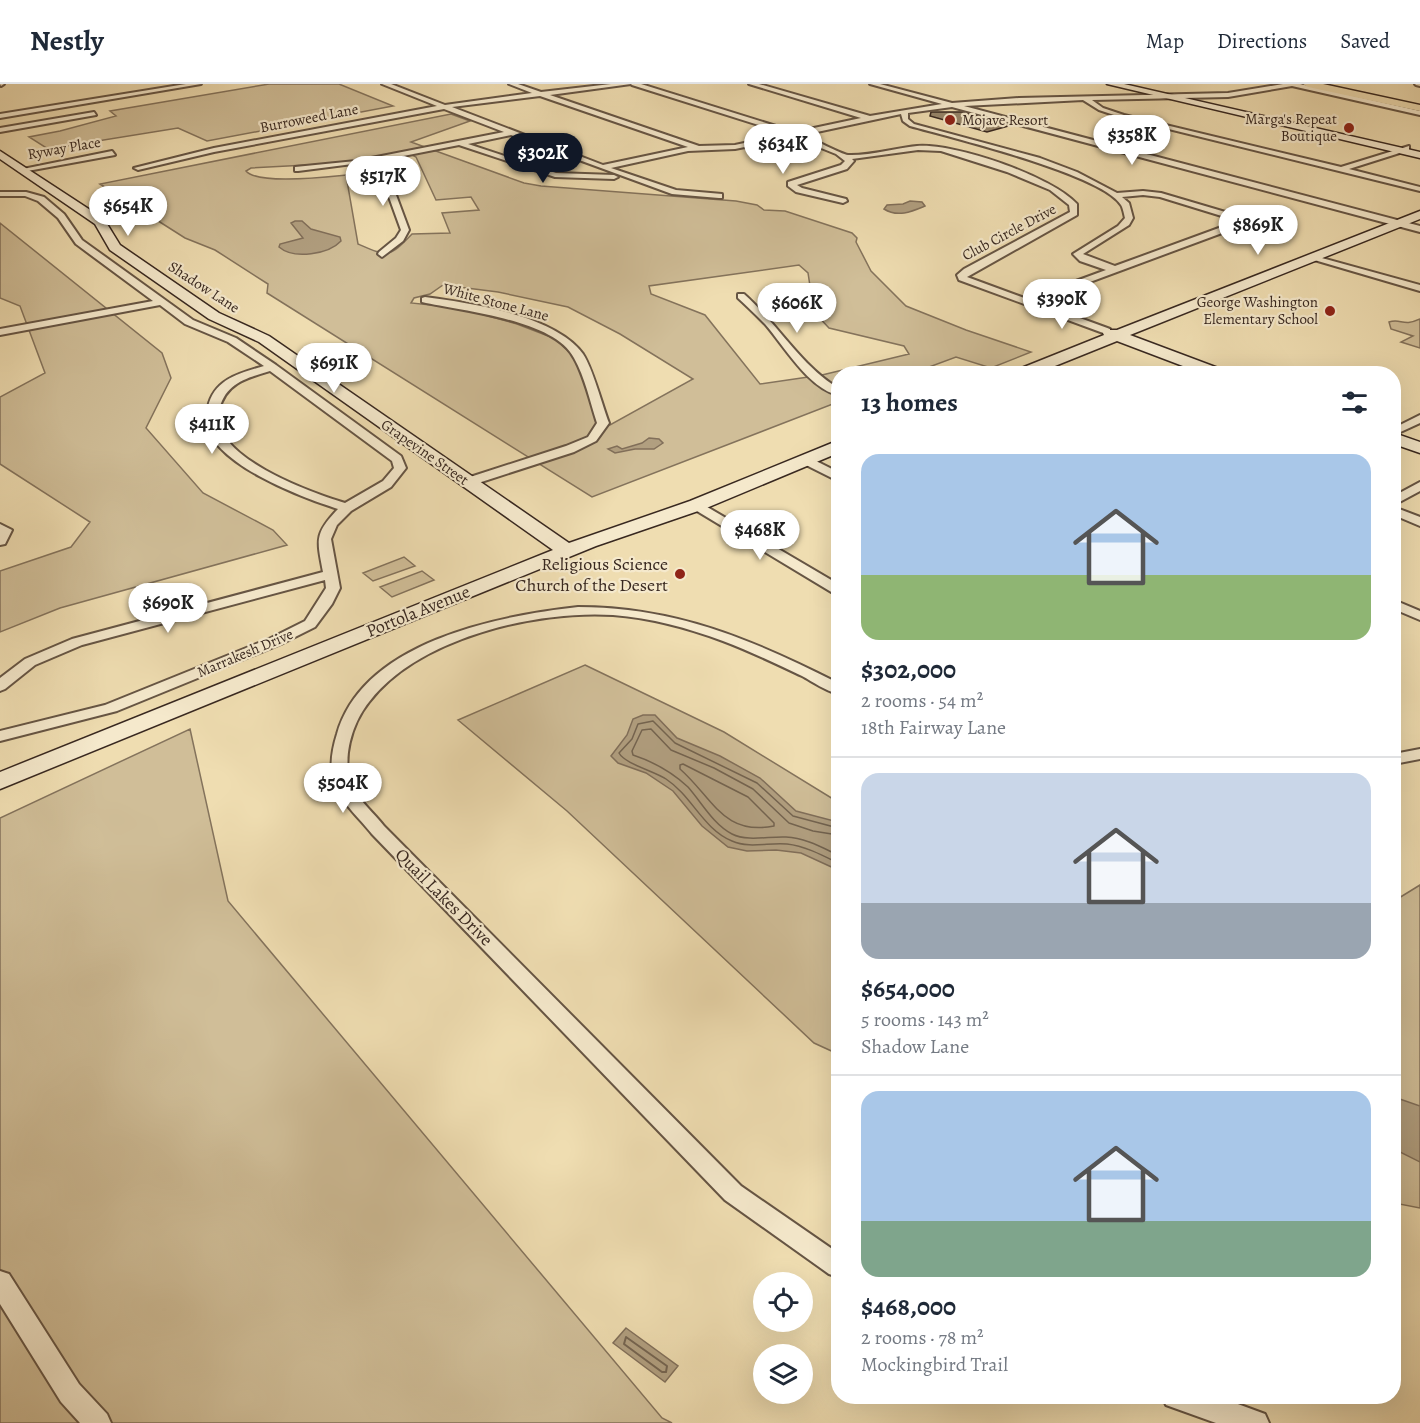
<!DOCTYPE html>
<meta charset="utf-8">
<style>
body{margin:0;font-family:Alegreya,serif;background:#f2f2f3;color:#1f2937;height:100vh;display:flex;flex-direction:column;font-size:22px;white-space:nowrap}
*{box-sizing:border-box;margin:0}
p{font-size:20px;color:#747a83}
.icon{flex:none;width:33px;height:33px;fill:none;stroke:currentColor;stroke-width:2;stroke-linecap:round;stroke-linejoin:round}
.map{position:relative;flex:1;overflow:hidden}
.details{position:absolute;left:831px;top:282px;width:570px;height:1038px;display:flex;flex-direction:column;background:#fff;border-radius:24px;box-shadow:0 6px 24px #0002}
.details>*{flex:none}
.tools{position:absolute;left:753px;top:1188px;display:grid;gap:12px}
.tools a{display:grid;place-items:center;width:60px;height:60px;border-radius:50%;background:#fff;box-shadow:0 6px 24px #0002;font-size:30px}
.price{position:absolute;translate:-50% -51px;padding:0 14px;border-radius:21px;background:#fff;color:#222;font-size:20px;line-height:39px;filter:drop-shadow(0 2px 3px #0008)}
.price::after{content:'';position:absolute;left:50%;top:36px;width:18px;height:14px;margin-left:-9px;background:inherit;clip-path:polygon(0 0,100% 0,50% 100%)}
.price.current{background:#111827;color:#fff}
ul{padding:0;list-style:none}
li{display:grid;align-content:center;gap:12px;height:318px;padding:0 30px}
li+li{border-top:2px solid #e0e1e3}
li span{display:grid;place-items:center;height:186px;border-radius:18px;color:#555}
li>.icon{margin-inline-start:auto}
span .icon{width:108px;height:108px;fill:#fffc;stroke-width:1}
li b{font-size:26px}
h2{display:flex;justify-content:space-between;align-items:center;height:72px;padding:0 30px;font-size:26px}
header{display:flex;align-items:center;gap:36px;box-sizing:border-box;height:84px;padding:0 30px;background:#fff;border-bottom:2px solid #e0e1e3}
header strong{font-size:28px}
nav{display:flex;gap:33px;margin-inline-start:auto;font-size:21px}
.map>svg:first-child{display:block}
</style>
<header>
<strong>Nestly</strong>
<nav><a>Map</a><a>Directions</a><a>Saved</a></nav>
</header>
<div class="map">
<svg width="1420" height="1339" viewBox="0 0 1420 1339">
<rect width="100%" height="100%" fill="#efddb1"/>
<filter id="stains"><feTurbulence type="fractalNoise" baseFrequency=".00333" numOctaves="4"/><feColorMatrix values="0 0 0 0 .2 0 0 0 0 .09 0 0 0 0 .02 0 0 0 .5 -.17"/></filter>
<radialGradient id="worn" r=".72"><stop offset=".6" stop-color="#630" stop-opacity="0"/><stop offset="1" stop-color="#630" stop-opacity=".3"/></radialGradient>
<!-- green -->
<path fill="#d0be98" stroke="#84735c" stroke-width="1.5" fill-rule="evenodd" d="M269 0H339L393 22 207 57 178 44 48 65 29 53 60 47 116 32 110 27Z
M451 30 470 37 411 58 524 99 541 102 736 117 757 121 764 126 785 127 852 149 857 154 856 158 871 187 906 222 966 246 1031 268 991 284 956 273 913 289 838 290V318L592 413 267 209 268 200 215 166 185 154 100 100ZM406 68 416 73 436 116 471 113 479 126 442 129 450 149 412 150C389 174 388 173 358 160L346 91C326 93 258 101 246 87L251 84 345 79ZM799 181 808 189 814 228 829 244 904 262 909 270 822 291 760 300 705 231 651 210 649 202ZM443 201 498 208 568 223 620 250 693 295 610 341 601 339 574 273 556 255 517 240 459 224 411 219 414 214 430 210Z
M0 139 162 269 171 294 146 344 203 409 273 446 287 461 60 524 0 548V487L71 463 90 438 0 380V313L45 289 20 222 0 214Z
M1420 235V264L1401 258 1413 252 1391 245 1389 238C1401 234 1403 243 1420 235Z
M404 473 415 482 373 497 363 489Z
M422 487 434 496 392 513 380 503Z
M585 581 724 648 838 718V970L814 959 567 727 458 636Z
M190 645 228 817 662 1334 672 1339H0V734Z
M1420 801V1124L1394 1119V817Z"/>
<!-- water -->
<path fill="#b19f80" stroke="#816f5a" stroke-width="1.5" d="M910 117 922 118 925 122C913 127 898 134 884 125L887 121 903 120Z
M295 137H302L311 145 340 153 341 157C329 170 294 176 279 163L280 160 303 154 291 139Z
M649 354 659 355 663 359 654 365H635L615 369 608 365 617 362 622 365 642 359Z
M643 631H655L677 654 720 672 760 694 796 727 838 738V786L801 769 776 766 747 767 728 763 702 742 673 707 646 689 618 679 611 672 627 651 633 635Z
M1394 1013 1420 1022V1078L1394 1065Z
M626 1244 678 1282 665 1298 613 1259Z"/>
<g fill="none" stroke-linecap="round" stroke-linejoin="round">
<!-- shore-far1 -->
<path stroke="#746450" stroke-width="1.5" d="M683 680 748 713 774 739V742C723 752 713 714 680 685V681Z
M838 744 793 732 757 699 675 659 653 637 638 640 632 655 619 669C625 680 654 687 666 695 692 712 703 745 732 757 750 765 769 758 787 760 805 762 822 771 838 779
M838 751 813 747 789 739 753 705 714 684 671 666 651 645 642 646 632 667 633 671C654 678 672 688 688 703 702 719 713 740 732 750 748 758 769 752 786 753 805 754 821 763 838 771"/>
<!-- shore -->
<path stroke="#746450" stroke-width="2" d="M626 1253 667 1282 666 1288H662L624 1260Z"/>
</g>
<!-- building -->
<path fill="#97866b" stroke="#382820" stroke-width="1.5" d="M931 28H963L1012 41 987 48 930 32Z"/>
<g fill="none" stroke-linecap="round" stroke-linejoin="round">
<!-- street casing -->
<g stroke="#654" stroke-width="4">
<path id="street" d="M0 0H4L1 2Z
M186 0H201L0 34V30Z
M382 0H391L445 21 532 9 509 0H518L541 8 611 0H641L795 48 861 34 749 0H759L870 32 942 20 870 0H880L952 19 1019 14 1228 9 1283 0H1300L1420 27V31L1292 2 1228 13 1092 16 1103 24 1124 31 1341 83 1409 62V66L1349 85 1420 103V107L1120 33 1099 26 1083 16 964 22 1420 142V148L952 23 908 29V35L914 40 1040 74 1077 88 1117 109 1143 107 1161 109 1249 135V139L1036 218 1110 245V249L1106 250 959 196 957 191 964 185 1070 128 1069 121 1050 106 1007 88 941 67 918 66 852 75 854 77 847 85 797 101 802 104 846 115 847 117 843 119 796 108 788 102V98L841 81 845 77 836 70 794 53 735 65 688 67 611 84 676 106 722 110V114H719L672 110 511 51 468 60 556 89 614 91 618 93 614 95 555 93 459 61 383 76 409 146 403 157 382 173 378 170 379 168 396 154 401 146 376 77 298 87H295V83L356 77 504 48 444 25 214 68 138 86 134 84 214 64 437 22ZM631 0 632 1 787 50 735 61 699 62 550 11ZM540 12 688 63 603 81 452 23ZM901 30 903 37 910 42C949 53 1102 90 1121 121 1123 124 1124 130 1125 134L1118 142 1073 170 1080 177 1106 186 1027 215 967 193 1077 131V120C1051 92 955 59 917 62 895 64 870 72 848 71 841 70 813 55 803 51ZM1143 111 1160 113 1238 137 1115 182 1083 170 1129 141 1133 134 1129 119 1122 113Z
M1415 0H1420V2L1416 1Z
M94 28 96 31 0 48V44Z
M112 67 115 71 22 88 18 86Z
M0 108H26L44 113 64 130 82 156 193 236 236 254 276 281 401 372 406 384 391 403 351 427 337 441 331 455 340 504 332 520 315 543 281 560 117 627 0 657V647L105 621 271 554 305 537 326 504 325 496 82 561 35 581 5 605 0 607V594L25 575 72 555 323 488C317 456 314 450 338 425 303 414 209 379 206 336 205 333 208 327 208 323 214 295 240 289 264 282L228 258 185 240 160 221 0 251V245L153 217 76 160 58 134 38 117 25 112H0ZM270 287 392 377 394 384 383 397 345 419C310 408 210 373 219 327 224 300 246 294 270 287Z
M1311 171 1420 201V207L1311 175Z
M738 210H744C777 239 800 281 838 304V311C809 305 784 262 765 240 756 231 747 222 738 214Z
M425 213C470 219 555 231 583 270 593 285 602 321 609 339L596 357 574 368 472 401H464L462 398 464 395 566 362 588 353 597 339C590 318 585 293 574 274 554 235 460 227 422 218V214Z
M1036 280 1055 288 1056 290C1046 290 1038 290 1031 283Z
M1420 331V339L1394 351V344Z
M806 372 838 388V397L802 379V373Z
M1420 398V407L1394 421V412Z
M697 417 838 500V510L833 509 692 424 691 421 692 418Z
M1394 423 1420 433V442L1394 431Z
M0 440 12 446 5 460 0 461Z
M1394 516 1420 527V536L1394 525Z
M578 523C676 523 753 556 838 599V610C826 607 813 598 802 592 776 580 750 567 723 557 688 544 651 534 613 531 536 526 418 554 369 618 352 639 340 677 353 703 360 718 374 729 384 742L741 1102 838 1169V1193L829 1190 725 1116 372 750C360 735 344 721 336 703 328 686 332 666 337 650 363 558 497 532 578 523Z
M1420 665V675L1394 680V670Z
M0 1187 9 1190 79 1300 107 1330 111 1339H80L61 1318 0 1220Z
M1162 1312H1216L1265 1330 1269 1339H1216L1166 1321Z"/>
</g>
<!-- secondary casing -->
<g stroke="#382820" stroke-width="3">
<path id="secondary" d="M1107 0H1124L1420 68V74Z
M0 67 104 135 120 161 219 229 269 252 569 459 690 417 832 359 838 358V369L704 425 596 462 0 705V688L553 466 259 258 209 235 110 166 95 140 0 75Z
M1420 127V135L1130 251 1226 287 1227 290H1204L1117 257 1035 290H1013L1014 287 1104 251 1103 249 1105 246H1117Z
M1394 349 1420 358V369L1394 360Z"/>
</g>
<!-- primary casing -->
<g stroke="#382820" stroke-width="3">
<path id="primary" d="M1303 0H1323L1420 21V27L1308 3Z"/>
</g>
<!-- street -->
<use href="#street" fill="#f5e9cc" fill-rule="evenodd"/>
<!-- secondary -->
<use href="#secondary" fill="#f5e9cc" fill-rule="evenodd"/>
<!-- primary -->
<use href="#primary" fill="#efddb1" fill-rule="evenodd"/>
</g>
<!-- markers -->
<g fill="#8f2418" stroke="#f5e9cc" stroke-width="2">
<circle cx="950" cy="36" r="6"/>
<circle cx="1349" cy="44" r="6"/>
<circle cx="1330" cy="227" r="6"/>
<circle cx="680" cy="490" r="6"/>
</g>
<g text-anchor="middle" stroke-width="4.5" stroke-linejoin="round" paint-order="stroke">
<!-- far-street labels -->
<g font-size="15" fill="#382820" stroke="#f5e9cc">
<text transform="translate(309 34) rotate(-11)" y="5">Burroweed Lane</text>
<text transform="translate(64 64) rotate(-10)" y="5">Ryway Place</text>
<text transform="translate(1009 148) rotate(-28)" y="5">Club Circle Drive</text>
<text transform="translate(204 203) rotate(33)" y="5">Shadow Lane</text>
<text transform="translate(496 218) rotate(15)" y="5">White Stone Lane</text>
<text transform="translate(425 368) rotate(35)" y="5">Grapevine Street</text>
<text transform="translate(245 569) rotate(-23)" y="5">Marrakesh Drive</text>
</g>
<!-- far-poi labels -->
<g font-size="15" fill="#382820" stroke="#f5e9cc" text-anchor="end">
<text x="1337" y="40">Marga's Repeat<tspan x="1337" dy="17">Boutique</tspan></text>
<text x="962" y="41" text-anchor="start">Mojave Resort</text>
<text x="1318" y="223">George Washington<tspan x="1318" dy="17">Elementary School</tspan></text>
</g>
<!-- poi labels -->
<g font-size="18" fill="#382820" stroke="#f5e9cc" text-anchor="end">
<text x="668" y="486">Religious Science<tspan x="668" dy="21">Church of the Desert</tspan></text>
</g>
<!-- street labels -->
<g font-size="18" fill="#382820" stroke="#f5e9cc">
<text transform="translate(418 527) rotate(-22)" y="6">Portola Avenue</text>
<text transform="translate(444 813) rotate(45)" y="6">Quail Lakes Drive</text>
</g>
</g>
<rect width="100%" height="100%" filter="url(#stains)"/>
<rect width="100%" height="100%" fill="url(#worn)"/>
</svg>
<div class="tools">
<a><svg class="icon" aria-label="locate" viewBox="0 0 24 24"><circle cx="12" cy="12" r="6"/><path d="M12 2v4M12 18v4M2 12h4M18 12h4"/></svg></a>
<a><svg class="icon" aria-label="layers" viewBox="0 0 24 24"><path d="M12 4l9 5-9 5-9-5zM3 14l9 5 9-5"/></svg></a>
</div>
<b class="price" style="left:1132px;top:82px">$358K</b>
<b class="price" style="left:783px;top:91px">$634K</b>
<b class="price current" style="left:543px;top:100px">$302K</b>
<b class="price" style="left:383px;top:123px">$517K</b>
<b class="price" style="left:128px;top:153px">$654K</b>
<b class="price" style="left:1258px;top:172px">$869K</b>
<b class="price" style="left:1062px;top:246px">$390K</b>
<b class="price" style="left:797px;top:250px">$606K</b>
<b class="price" style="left:334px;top:310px">$691K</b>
<b class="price" style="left:212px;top:371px">$411K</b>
<b class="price" style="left:760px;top:477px">$468K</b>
<b class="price" style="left:168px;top:550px">$690K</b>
<b class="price" style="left:343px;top:730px">$504K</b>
<section class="details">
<h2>13 homes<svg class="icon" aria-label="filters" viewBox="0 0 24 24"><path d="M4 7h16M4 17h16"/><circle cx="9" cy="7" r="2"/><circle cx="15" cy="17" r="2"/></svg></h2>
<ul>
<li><span style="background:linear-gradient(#a9c7e8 65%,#8fb573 0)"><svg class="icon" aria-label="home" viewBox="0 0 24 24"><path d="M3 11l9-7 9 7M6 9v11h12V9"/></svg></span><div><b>$302,000</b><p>2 rooms · 54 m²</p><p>18th Fairway Lane</p></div></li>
<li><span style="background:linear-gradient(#c9d6e8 70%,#9aa5b1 0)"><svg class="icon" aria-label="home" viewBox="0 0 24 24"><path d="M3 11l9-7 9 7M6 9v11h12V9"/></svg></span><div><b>$654,000</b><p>5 rooms · 143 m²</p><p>Shadow Lane</p></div></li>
<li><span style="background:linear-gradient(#a9c7e8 70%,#7fa58c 0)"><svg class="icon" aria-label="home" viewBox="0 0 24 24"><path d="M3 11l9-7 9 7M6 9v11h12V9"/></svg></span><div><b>$468,000</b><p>2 rooms · 78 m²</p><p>Mockingbird Trail</p></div></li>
</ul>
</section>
</div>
